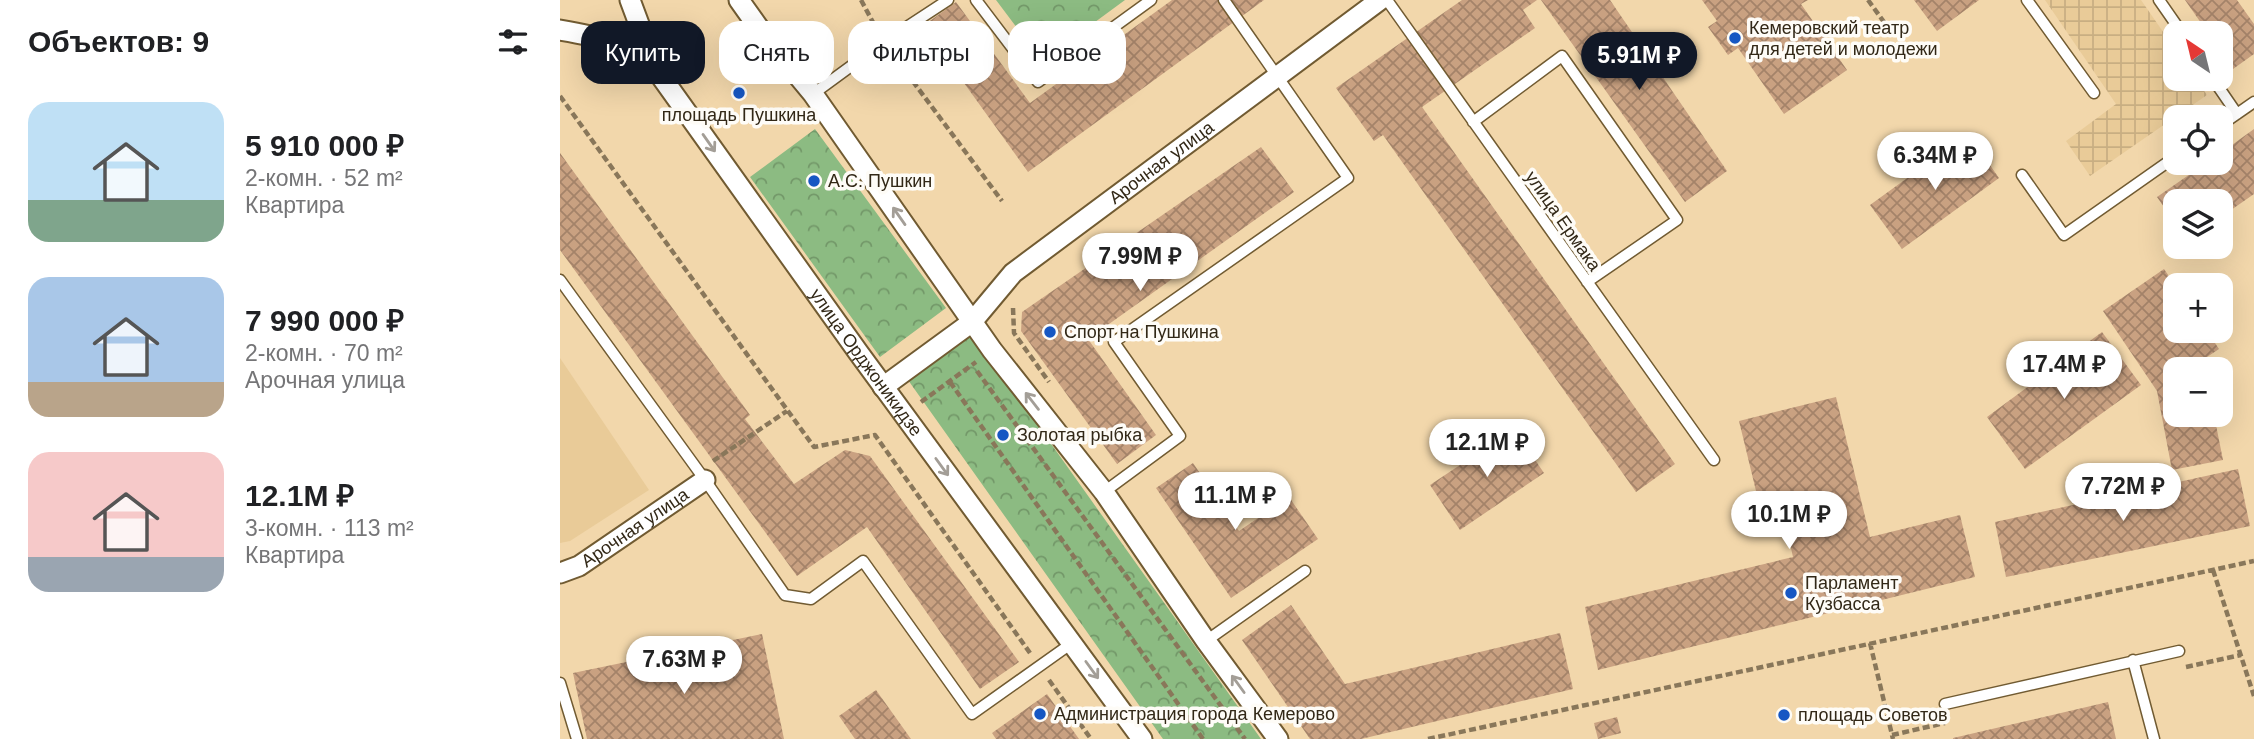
<!DOCTYPE html>
<html lang="ru">
<meta charset="utf-8">
<style>
body{margin:0;font-family:Helvetica,sans-serif;background:#f2f2f2;color:#202124;height:100vh;display:flex;flex-direction:column;font-size:26px;white-space:nowrap}
*{box-sizing:border-box;margin:0}
p{font-size:23px;color:#757577}
.icon{flex:none;width:38px;height:38px;fill:none;stroke:currentColor;stroke-width:2;stroke-linecap:round;stroke-linejoin:round}
.map{position:relative;flex:1;overflow:hidden}
.side{display:flex;flex-direction:column;background:#fff;width:560px}
.side>*{flex:none}
.hud{position:absolute;left:21px;top:21px;width:665px;height:63px;display:flex;gap:14px}
.needle{width:46px;rotate:325deg}
.controls{position:absolute;left:1603px;top:21px;display:grid;gap:14px}
.controls a{display:grid;place-items:center;width:70px;height:70px;border-radius:14px;background:#fff;box-shadow:0 7px 28px #0002;font-size:35px}
.price{position:absolute;translate:-50% -60px;padding:0 16px;border-radius:24px;background:#fff;color:#222;font-size:23px;line-height:46px;filter:drop-shadow(0 2px 4px #0008)}
.price::after{content:'';position:absolute;left:50%;top:42px;width:21px;height:16px;margin-left:-10px;background:inherit;clip-path:polygon(0 0,100% 0,50% 100%)}
.price.active{background:#111827;color:#fff}
ul{padding:0;list-style:none}
li{display:flex;align-items:center;gap:21px;height:175px;padding:0 28px}
li span{display:grid;place-items:center;flex:none;width:196px;height:140px;border-radius:21px;color:#555}
li>.icon{margin-inline-start:auto}
span .icon{width:84px;height:84px;fill:#fffc;stroke-width:1}
li b{font-size:30px}
h2{display:flex;justify-content:space-between;align-items:center;height:84px;padding:0 28px;font-size:30px}
.chip{padding:0 24px;border-radius:21px;background:#fff;box-shadow:0 7px 28px #0002;font-size:24px;line-height:63px}
.chip.active{background:#111827;color:#fff}
main{display:flex;flex:1;min-height:0}
.map>svg:first-child{display:block}
</style>
<main>
<section class="side">
<h2>Объектов: 9<svg class="icon" aria-label="filters" viewBox="0 0 24 24"><path d="M4 7h16M4 17h16"/><circle cx="9" cy="7" r="2"/><circle cx="15" cy="17" r="2"/></svg></h2>
<ul>
<li><span style="background:linear-gradient(#bfe0f5 70%,#7fa58c 0)"><svg class="icon" aria-label="home" viewBox="0 0 24 24"><path d="M3 11l9-7 9 7M6 9v11h12V9"/></svg></span><div><b>5 910 000 ₽</b><p>2-комн. · 52 m²</p><p>Квартира</p></div></li>
<li><span style="background:linear-gradient(#a9c7e8 75%,#b9a48a 0)"><svg class="icon" aria-label="home" viewBox="0 0 24 24"><path d="M3 11l9-7 9 7M6 9v11h12V9"/></svg></span><div><b>7 990 000 ₽</b><p>2-комн. · 70 m²</p><p>Арочная улица</p></div></li>
<li><span style="background:linear-gradient(#f6c9c9 75%,#9aa5b1 0)"><svg class="icon" aria-label="home" viewBox="0 0 24 24"><path d="M3 11l9-7 9 7M6 9v11h12V9"/></svg></span><div><b>12.1M ₽</b><p>3-комн. · 113 m²</p><p>Квартира</p></div></li>
</ul>
</section>
<div class="map">
<svg width="1694" height="739" viewBox="0 0 1694 739">
<defs>
<pattern id="industrial-grid" width="8" height="8" patternUnits="userSpaceOnUse" patternTransform="scale(1.75)"><rect width="8" height="8" fill="#e9cb98"/><path d="M0 4h8M4 0v8" fill="none" stroke="#c8ae82"/></pattern>
<pattern id="park-crowns" width="20" height="18" patternUnits="userSpaceOnUse" patternTransform="scale(1.75)"><rect width="20" height="18" fill="#8cbb82"/><path d="M2 6a3 3 0 1 1 6 0M12 15a3 3 0 1 1 6 0" fill="none" stroke="#739869"/></pattern>
<pattern id="building-cross-hatch" width="8" height="8" patternUnits="userSpaceOnUse" patternTransform="scale(1.75)"><rect width="8" height="8" fill="#c9a181"/><path d="M0 0l8 8M0 8l8-8" fill="none" stroke="#a48369"/></pattern>
</defs>
<rect width="100%" height="100%" fill="#f2d7ab"/>
<!-- built -->
<path fill="#e9cb98" d="M0 358 89 490 10 541 0 543Z"/>
<!-- industrial -->
<path fill="url(#industrial-grid)" d="M1485 0H1581L1615 49V79H1636L1647 95 1530 176 1506 141 1556 104Z"/>
<!-- park -->
<path fill="url(#park-crowns)" d="M436 0H565L482 61Z
M255 129 386 308 320 357 190 177Z
M413 334 701 739H603L348 380Z"/>
<!-- building -->
<path fill="url(#building-cross-hatch)" d="M612 0H704L468 172 363 26 396 2 470 103Z
M902 0H977L963 10 975 28 862 107 1115 464 1076 492 823 135 814 141 776 88Z
M981 0H1050L1167 171 1125 202Z
M1142 0H1248L1241 4 1287 70 1224 114 1178 48 1168 55 1148 27 1157 21Z
M1354 0H1419L1377 31Z
M1625 0H1677L1694 24V54L1673 69 1661 51V33H1648Z
M1694 129V194L1661 217V201H1615V223L1597 197 1646 163H1661V153Z
M1408 134 1439 178 1342 249 1310 205Z
M701 147 734 192 528 339 596 435 557 464 461 331 462 312Z
M0 153 190 415 185 419 234 484 285 450 310 456 459 662 420 689 307 527 237 576 0 250Z
M1604 269 1615 285V331H1647L1659 349 1644 359 1646 369H1615V415H1654L1663 460 1612 470 1597 391 1543 311Z
M1542 332 1581 385 1465 469 1427 417Z
M1276 397 1310 537 1400 515 1415 577 1038 670 1025 607 1233 557 1225 522 1205 528 1179 421Z
M954 429 984 473 900 530 870 485Z
M633 463 679 531 729 497 758 539 671 598 596 488Z
M1678 469 1690 526 1446 577 1435 522Z
M731 605 785 684 1000 633 1013 689 801 739H750L682 640Z
M202 634 224 739H27L13 673Z
M316 690 351 739H295L279 716Z
M487 694 519 739H436L432 733Z
M1548 702 1556 739H1393V738Z
M1057 717 1061 733 1038 739 1034 723Z"/>
<g fill="none" stroke-linecap="round" stroke-linejoin="round">
<!-- lane casing -->
<g stroke="#715b32" stroke-width="13">
<path id="lane" d="M416 0 478 82 591 0
M827 0 1154 460
M1467 0 1534 93
M1599 0 1622 33
M1653 79 1677 114
M253 94 324 42 388 0
M913 122 1002 56 1117 220 1027 282
M1661 125 1694 102
M1462 175 1504 235 1615 157
M0 280 145 480 225 595 251 599 303 561 412 714 512 643
M544 492 620 436 554 342 788 178 664 0
M646 641 745 571
M1573 660 1594 739
M0 683 17 739
M1385 704 1619 651"/>
</g>
<!-- street casing -->
<g stroke="#715b32" stroke-width="23">
<g id="street">
<path d="M70 0 95 67"/>
<path d="M179 0 201 31 253 94 432 350 544 492 646 641 718 739"/>
<path id="s1" d="M0 30C42 37 61 42 95 68L298 352 582 739"/>
<path id="s2" d="M323 387 412 322 453 273 820 0"/>
<path id="s3" d="M0 573 19 566 145 480"/>
</g>
</g>
<!-- path -->
<path stroke="#89775a" stroke-width="4.5" stroke-dasharray="7 3.5" stroke-linecap="butt" d="M301 0 316 28
M1308 0 1329 29
M334 56 442 201
M0 96 254 447 315 435 470 653
M453 308 454 333 489 382
M417 371 685 739
M390 382 643 739
M361 402 416 362
M153 461 227 411
M1653 570 1694 696
M1310 643 1333 739
M1626 667 1681 655
M489 680 531 739
M1332 735 1385 723
M868 739 1694 561"/>
<!-- lane -->
<use href="#lane" stroke="#fff" stroke-width="10"/>
<!-- street -->
<use href="#street" stroke="#fff" stroke-width="19"/>
</g>
<!-- one-way arrows -->
<defs><path id="oneway-shaft" d="M-6 0H5M1.5-3L5.5 0L1.5 3" fill="none" stroke-width="1.6" stroke-linecap="round" stroke-linejoin="round" transform="scale(1.75)"/></defs>
<g stroke="#a39e97">
<use href="#oneway-shaft" transform="translate(149 143) rotate(55)"/>
<use href="#oneway-shaft" transform="translate(339 216) rotate(-125)"/>
<use href="#oneway-shaft" transform="translate(472 401) rotate(-128)"/>
<use href="#oneway-shaft" transform="translate(382 467) rotate(54)"/>
<use href="#oneway-shaft" transform="translate(532 670) rotate(54)"/>
<use href="#oneway-shaft" transform="translate(678 684) rotate(-126)"/>
</g>
<!-- markers -->
<g fill="#1657c3" stroke="#fefcf7" stroke-width="2.5">
<circle cx="1175" cy="38" r="7"/>
<circle cx="179" cy="93" r="7"/>
<circle cx="254" cy="181" r="7"/>
<circle cx="490" cy="332" r="7"/>
<circle cx="443" cy="435" r="7"/>
<circle cx="1231" cy="593" r="7"/>
<circle cx="480" cy="714" r="7"/>
<circle cx="1224" cy="715" r="7"/>
</g>
<g text-anchor="middle" stroke-width="7" stroke-linejoin="round" paint-order="stroke">
<!-- poi labels -->
<g font-size="18" fill="#322817" stroke="#fefcf7" text-anchor="start">
<text x="1189" y="34">Кемеровский театр<tspan x="1189" dy="21">для детей и молодежи</tspan></text>
<text x="179" y="121" text-anchor="middle">площадь Пушкина</text>
<text x="268" y="187">А.С. Пушкин</text>
<text x="504" y="338">Спорт на Пушкина</text>
<text x="457" y="441">Золотая рыбка</text>
<text x="1245" y="589">Парламент<tspan x="1245" dy="21">Кузбасса</tspan></text>
<text x="494" y="720">Администрация города Кемерово</text>
<text x="1238" y="721">площадь Советов</text>
</g>
<!-- street labels -->
<g font-size="18" fill="#322817" stroke="#fefcf7">
<text dy="6" stroke="none"><textPath href="#s2" startOffset="359">Арочная улица</textPath></text>
<text transform="translate(1003 221) rotate(55)" y="6">улица Ермака</text>
<text dy="6" stroke="none"><textPath href="#s1" startOffset="466">улица Орджоникидзе</textPath></text>
<text dy="6" stroke="none"><textPath href="#s3" startOffset="88">Арочная улица</textPath></text>
</g>
</g>
</svg>
<div class="controls">
<a><svg class="needle" viewBox="-14 -14 28 28"><path d="M0-13l5 13h-10z" fill="#e53935"/><path d="M0 13l5-13h-10z" fill="#757577"/></svg></a>
<a><svg class="icon" aria-label="locate" viewBox="0 0 24 24"><circle cx="12" cy="12" r="6"/><path d="M12 2v4M12 18v4M2 12h4M18 12h4"/></svg></a>
<a><svg class="icon" aria-label="layers" viewBox="0 0 24 24"><path d="M12 4l9 5-9 5-9-5zM3 14l9 5 9-5"/></svg></a>
<a>+</a>
<a>−</a>
</div>
<b class="price active" style="left:1079px;top:92px">5.91M ₽</b>
<b class="price" style="left:1375px;top:192px">6.34M ₽</b>
<b class="price" style="left:580px;top:293px">7.99M ₽</b>
<b class="price" style="left:1504px;top:401px">17.4M ₽</b>
<b class="price" style="left:927px;top:479px">12.1M ₽</b>
<b class="price" style="left:1563px;top:523px">7.72M ₽</b>
<b class="price" style="left:675px;top:532px">11.1M ₽</b>
<b class="price" style="left:1229px;top:551px">10.1M ₽</b>
<b class="price" style="left:124px;top:696px">7.63M ₽</b>
<div class="hud">
<a class="chip active">Купить</a>
<a class="chip">Снять</a>
<a class="chip">Фильтры</a>
<a class="chip">Новое</a>
</div>
</div>
</main>
